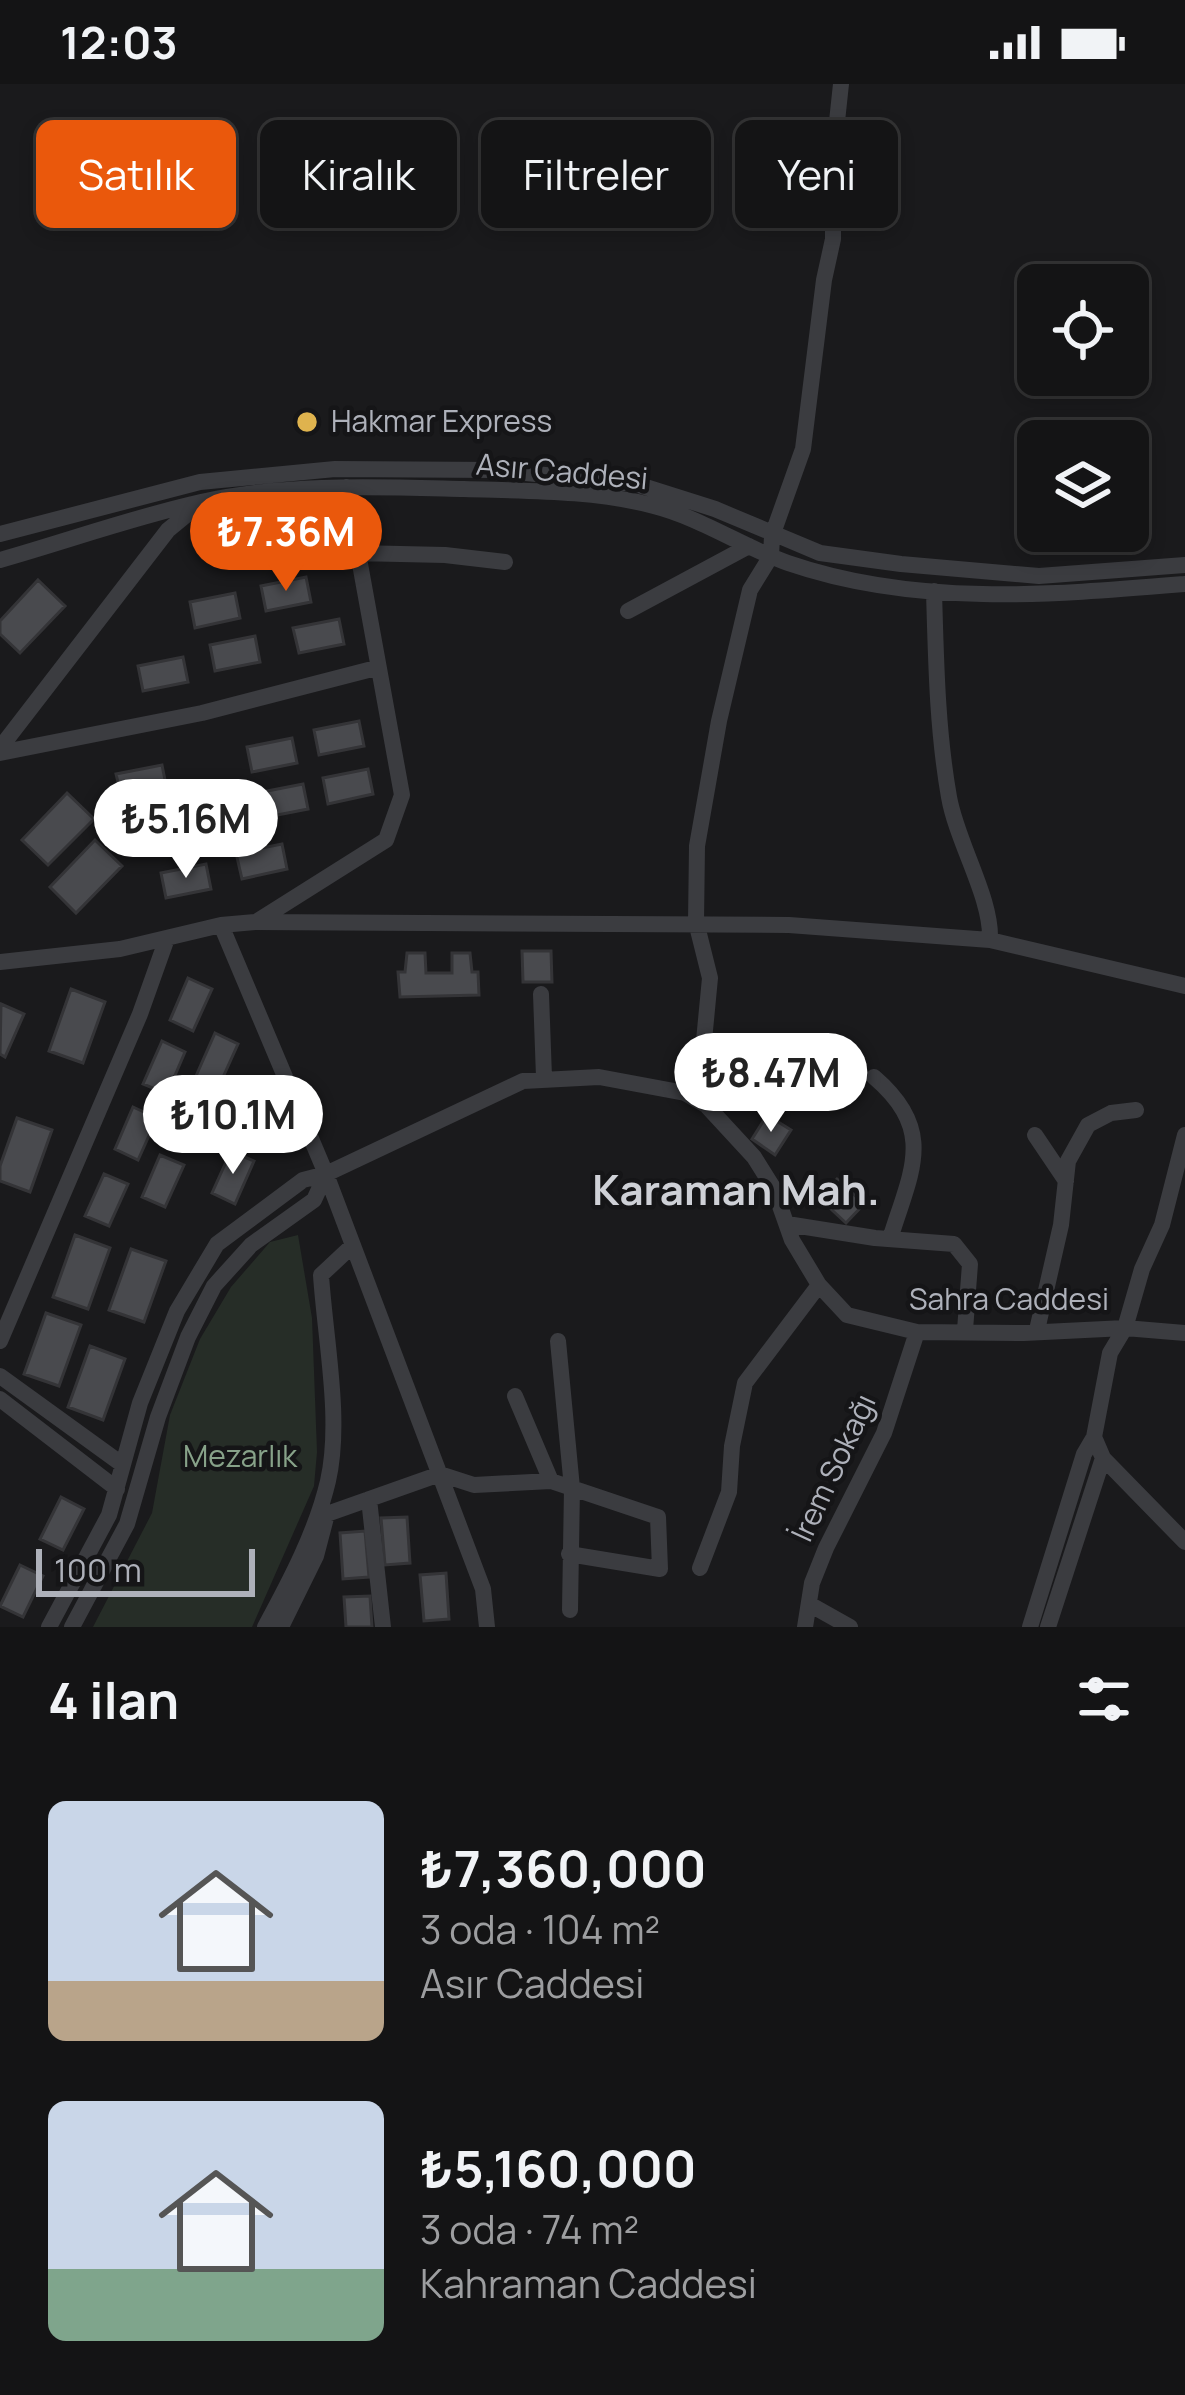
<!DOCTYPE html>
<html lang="tr">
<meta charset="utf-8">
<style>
body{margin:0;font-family:Manrope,sans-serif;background:#1d1d1e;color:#f1f3f6;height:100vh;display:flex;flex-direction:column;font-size:45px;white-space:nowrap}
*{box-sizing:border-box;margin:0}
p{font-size:39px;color:#9d9ea0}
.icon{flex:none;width:66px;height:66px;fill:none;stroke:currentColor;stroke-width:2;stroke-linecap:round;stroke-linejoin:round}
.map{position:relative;height:1543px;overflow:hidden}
.details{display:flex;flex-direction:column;background:#141415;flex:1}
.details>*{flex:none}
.guide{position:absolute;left:36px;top:36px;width:1113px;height:108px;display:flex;gap:24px}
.fabs{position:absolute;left:1017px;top:180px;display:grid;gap:24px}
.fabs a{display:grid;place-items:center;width:132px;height:132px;border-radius:18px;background:#141415;box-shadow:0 6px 18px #0003,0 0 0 3px #333334;font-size:60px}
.scale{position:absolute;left:36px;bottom:30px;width:219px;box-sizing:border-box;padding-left:12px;border:6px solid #aeb1ba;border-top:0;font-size:33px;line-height:42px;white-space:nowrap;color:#aeb1ba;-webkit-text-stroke:9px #151517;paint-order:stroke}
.price{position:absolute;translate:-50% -102px;padding:0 27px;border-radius:42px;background:#fff;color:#222;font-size:39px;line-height:78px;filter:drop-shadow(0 3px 6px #0008)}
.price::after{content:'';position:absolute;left:50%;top:72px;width:36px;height:27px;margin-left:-18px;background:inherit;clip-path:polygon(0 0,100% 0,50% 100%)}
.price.active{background:#ea580c;color:#fff}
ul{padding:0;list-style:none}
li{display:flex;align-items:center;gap:36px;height:300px;padding:0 48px}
li span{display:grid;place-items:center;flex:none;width:336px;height:240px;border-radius:18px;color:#555}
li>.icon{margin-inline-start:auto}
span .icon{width:144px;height:144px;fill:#fffc;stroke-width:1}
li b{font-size:51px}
h2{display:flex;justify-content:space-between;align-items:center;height:144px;padding:0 48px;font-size:51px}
.chip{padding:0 42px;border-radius:18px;background:#141415;box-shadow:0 6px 18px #0003,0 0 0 3px #333334;font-size:42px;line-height:108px}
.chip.active{background:#ea580c;color:#fff}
.status{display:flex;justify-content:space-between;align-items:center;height:84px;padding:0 60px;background:#141415;direction:ltr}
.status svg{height:33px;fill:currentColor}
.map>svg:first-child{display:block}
</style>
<div class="status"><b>12:03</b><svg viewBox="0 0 49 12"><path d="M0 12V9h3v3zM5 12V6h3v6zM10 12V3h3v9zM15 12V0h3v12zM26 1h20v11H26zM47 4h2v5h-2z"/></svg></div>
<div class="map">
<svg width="1185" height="1543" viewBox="0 0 1185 1543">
<rect width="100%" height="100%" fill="#1a1a1c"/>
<!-- green -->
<path fill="#262d27" d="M298 1151 312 1234 317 1368 314 1402 252 1543H93L152 1429 170 1331 200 1255 231 1203 270 1158Z"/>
<!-- building -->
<path fill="#494a4e" stroke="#343437" stroke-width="3" d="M291 443 296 468 250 477 245 452Z
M306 493 311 518 266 527 261 502Z
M38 496 65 522 20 569 0 550V537Z
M235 509 240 534 195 544 190 518Z
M339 535 344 560 299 569 293 544Z
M255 552 260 578 215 587 210 561Z
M183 573 188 598 143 607 138 582Z
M359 637 364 662 319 671 314 646Z
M292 654 297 679 252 688 247 663Z
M162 681 167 706 122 715 116 690Z
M368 685 373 710 328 720 323 694Z
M303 700 308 725 262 734 257 709Z
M67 709 94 735 48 781 22 756Z
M240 712 244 737 199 746 194 721Z
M170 725 175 751 130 760 125 735Z
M95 756 122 782 76 829 50 803Z
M282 760 287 785 242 795 236 769Z
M206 780 211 805 166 814 161 789Z
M522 867H551L552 898H523Z
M407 869H425L426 889H452V869H470L472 888H478L479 911 400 913 398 888H405Z
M188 894 212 905 193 947 170 936Z
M71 905 105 918 83 979 49 967Z
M1 920 24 930 5 973 0 970Z
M215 949 238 960 219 1002 196 992Z
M162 957 185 968 167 1010 143 1000Z
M190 1010 213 1020 194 1063 171 1052Z
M133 1023 157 1034 138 1076 115 1065Z
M767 1031 791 1046 775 1071 752 1055Z
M17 1034 52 1046 30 1108 0 1097V1082Z
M231 1067 254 1077 235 1120 212 1109Z
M160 1071 184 1081 165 1123 142 1113Z
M104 1090 128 1100 109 1142 85 1132Z
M837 1095 864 1120 846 1139 819 1114Z
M75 1151 110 1164 88 1225 53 1213Z
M131 1165 166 1177 144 1238 109 1226Z
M46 1229 81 1241 59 1302 24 1290Z
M90 1262 125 1275 103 1336 68 1323Z
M61 1413 84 1425 63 1466 40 1455Z
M407 1433 410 1479 385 1481 381 1434Z
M365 1447 369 1493 343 1495 340 1449Z
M20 1481 43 1492 23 1533 0 1522Z
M446 1489 449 1535 424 1537 420 1491Z
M370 1512 372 1543H346L344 1513Z"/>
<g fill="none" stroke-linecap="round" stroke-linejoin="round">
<!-- minor -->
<path stroke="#3b3c40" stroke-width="16" d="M0 450 200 398 335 385 496 386 636 400 715 425 820 469 901 480 1039 492 1185 481
M356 469 445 471 505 478
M0 476C67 457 134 433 201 418 287 399 377 403 464 405 526 407 594 406 654 422 701 434 743 463 788 479 916 523 1053 511 1185 500
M934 507C936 576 937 645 949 713 957 759 992 814 990 856
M628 527 749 462
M0 664 168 446 196 423
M0 669 202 629 376 584
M256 838 386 756 402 711 346 403
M221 841 326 1090 483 1505 487 1543
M0 878 120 865 221 841 255 838 789 841 990 856 1185 902
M541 910 544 993
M874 993C937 1047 911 1087 890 1155
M685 1009 703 967 710 894 696 838 697 762 719 637 750 506 771 472 772 452 803 365 824 196 833 155V75L841 0
M1035 1051 1066 1097
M1185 1051 1162 1141 1142 1185 1125 1244 1110 1269 1094 1353 1103 1374 1185 1458
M787 1140 875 1154 954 1160 970 1180 965 1246
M1037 1246 1061 1141 1068 1077 1088 1041 1111 1029 1136 1026
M0 1257 140 930 166 857
M558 1257 572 1404 570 1526
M0 1292 123 1381
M515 1312 551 1397
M0 1315 117 1405
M369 1415 383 1543
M700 1484 729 1408 732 1362 745 1299 819 1201
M809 1520 850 1543
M49 1543 109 1431 140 1319 177 1227 217 1160 303 1096 326 1090 523 997 599 993 685 1009 706 1021 754 1073 774 1105 792 1156 819 1201 847 1231 917 1248 1024 1249 1125 1244 1185 1249
M72 1543 127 1440 158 1333 188 1253 214 1202 251 1161 314 1116 326 1090
M265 1543C290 1497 316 1448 328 1397 342 1336 325 1254 321 1191L352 1162
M281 1543 316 1472 327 1430 440 1390 474 1401 551 1397 658 1433 660 1485 569 1470
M805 1543 812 1499 826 1464 884 1349 917 1248
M1030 1543 1084 1370 1094 1353
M1048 1543 1103 1374"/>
</g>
<!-- markers -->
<circle fill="#dfb34e" stroke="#151517" stroke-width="4.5" cx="307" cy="338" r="12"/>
<g text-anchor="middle" stroke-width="9" stroke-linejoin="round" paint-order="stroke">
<!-- poi labels -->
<g font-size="30" fill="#aeb1ba" stroke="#151517" text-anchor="start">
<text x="331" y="348">Hakmar Express</text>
</g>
<!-- street labels -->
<g font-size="30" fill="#aeb1ba" stroke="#151517">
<text transform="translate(562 388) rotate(5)" y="10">Asır Caddesi</text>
<text x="1009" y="1226">Sahra Caddesi</text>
<text transform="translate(834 1384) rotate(-65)" y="10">İrem Sokağı</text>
</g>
<!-- park labels -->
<g font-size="30" fill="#87a289" stroke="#151517">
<text x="240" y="1383">Mezarlık</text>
</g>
<!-- district labels -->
<g font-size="42" font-weight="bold" fill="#ced0d6" stroke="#151517">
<text x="736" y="1121">Karaman Mah.</text>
</g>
</g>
</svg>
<div class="fabs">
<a><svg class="icon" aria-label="locate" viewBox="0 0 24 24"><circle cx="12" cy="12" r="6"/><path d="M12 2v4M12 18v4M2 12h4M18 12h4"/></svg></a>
<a><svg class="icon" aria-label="layers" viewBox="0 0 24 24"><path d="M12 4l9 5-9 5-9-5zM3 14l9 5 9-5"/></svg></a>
</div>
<div class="scale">100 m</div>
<b class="price active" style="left:286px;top:510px">₺7.36M</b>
<b class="price" style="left:186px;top:797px">₺5.16M</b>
<b class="price" style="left:771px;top:1051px">₺8.47M</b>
<b class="price" style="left:233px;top:1093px">₺10.1M</b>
<div class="guide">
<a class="chip active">Satılık</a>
<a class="chip">Kiralık</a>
<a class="chip">Filtreler</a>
<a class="chip">Yeni</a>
</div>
</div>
<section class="details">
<h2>4 ilan<svg class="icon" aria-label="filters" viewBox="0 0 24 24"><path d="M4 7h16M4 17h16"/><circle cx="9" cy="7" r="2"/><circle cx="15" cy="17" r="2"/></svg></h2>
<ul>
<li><span style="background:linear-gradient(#c9d6e8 75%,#b9a48a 0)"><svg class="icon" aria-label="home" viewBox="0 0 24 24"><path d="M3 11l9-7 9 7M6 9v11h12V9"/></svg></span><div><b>₺7,360,000</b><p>3 oda · 104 m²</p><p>Asır Caddesi</p></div></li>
<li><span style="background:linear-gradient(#c9d6e8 70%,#7fa58c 0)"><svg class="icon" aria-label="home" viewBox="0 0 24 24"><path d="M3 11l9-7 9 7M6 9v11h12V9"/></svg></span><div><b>₺5,160,000</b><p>3 oda · 74 m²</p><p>Kahraman Caddesi</p></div></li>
</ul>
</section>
